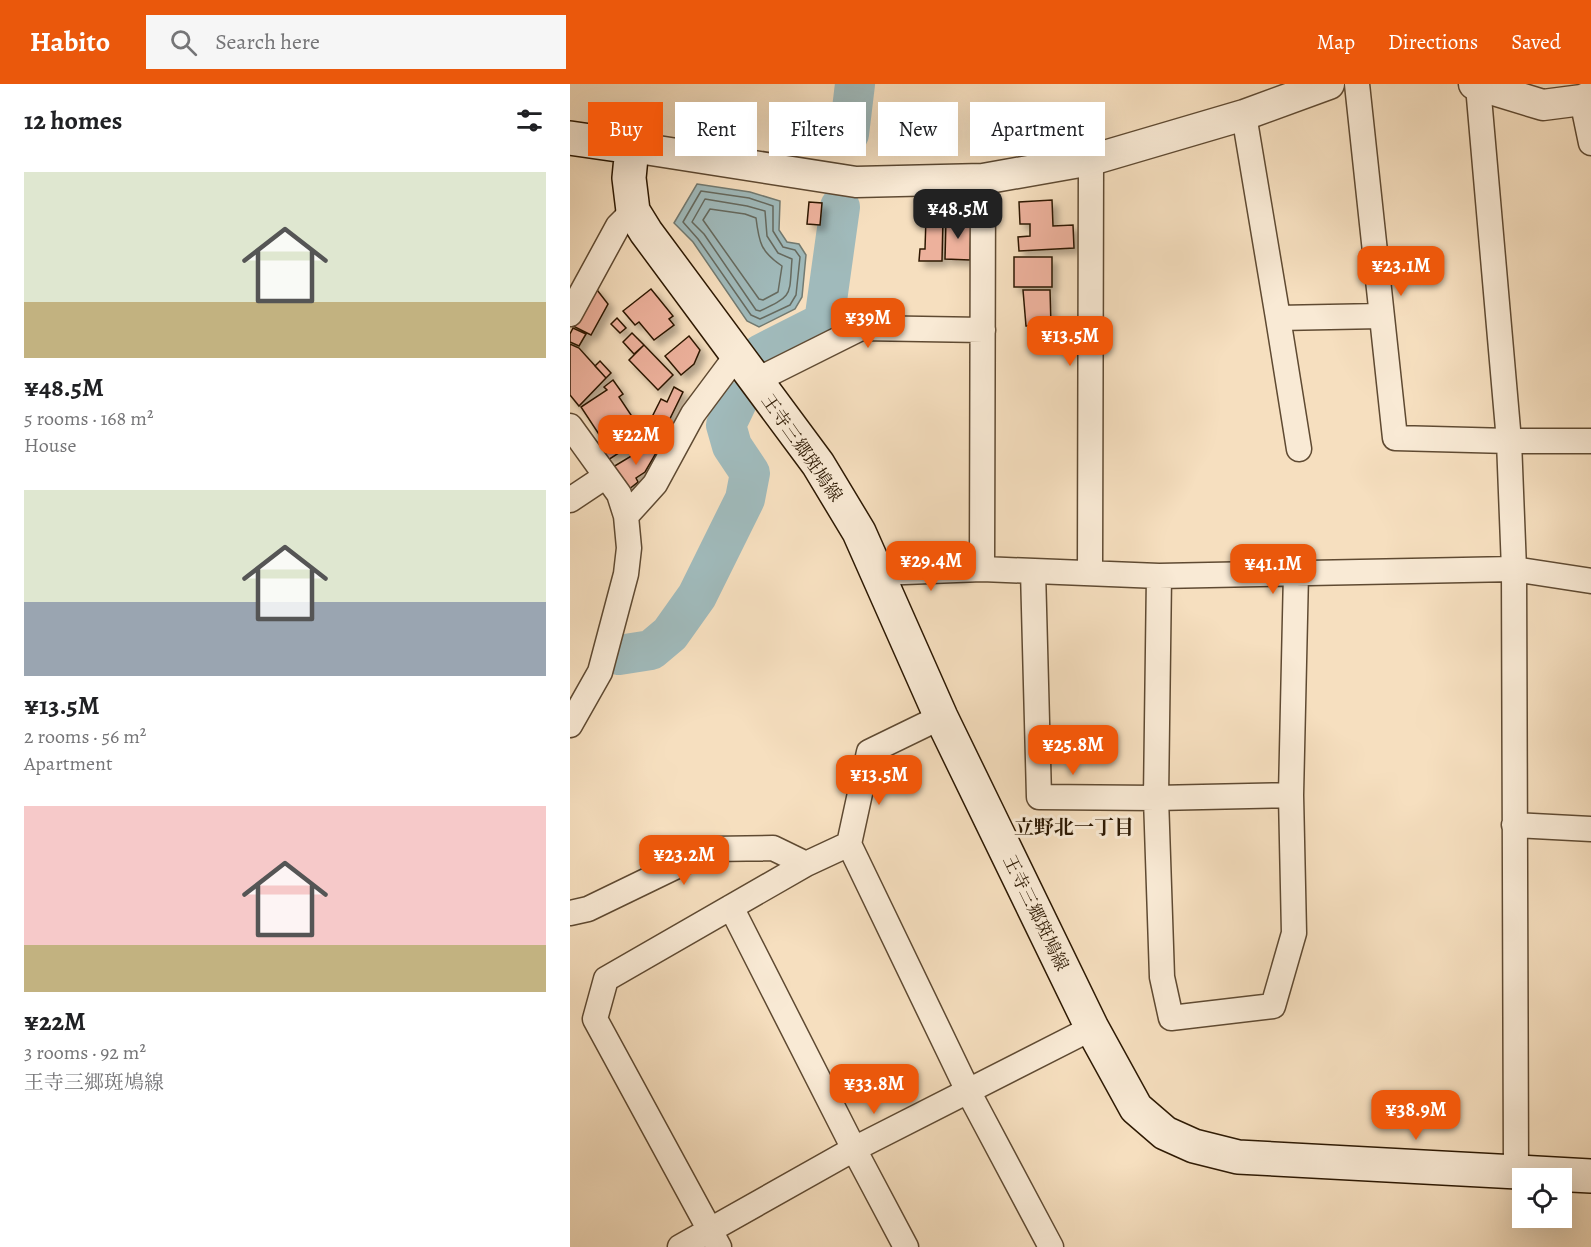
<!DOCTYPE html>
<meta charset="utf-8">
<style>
body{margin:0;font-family:Alegreya,"Noto Serif JP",serif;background:#f6f6f6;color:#202124;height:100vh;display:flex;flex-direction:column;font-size:22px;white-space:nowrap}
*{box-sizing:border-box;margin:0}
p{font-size:20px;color:#757577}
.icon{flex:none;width:33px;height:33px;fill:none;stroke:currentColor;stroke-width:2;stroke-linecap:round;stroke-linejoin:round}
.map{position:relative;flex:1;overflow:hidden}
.details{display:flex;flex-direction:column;background:#fff;width:570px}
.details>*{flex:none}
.hud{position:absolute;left:18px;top:18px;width:570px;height:54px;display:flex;gap:12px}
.tools{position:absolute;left:942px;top:1084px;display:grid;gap:12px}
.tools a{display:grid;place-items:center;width:60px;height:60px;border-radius:0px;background:#fff;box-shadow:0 6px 24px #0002;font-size:30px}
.price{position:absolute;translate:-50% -51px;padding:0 14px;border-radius:12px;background:#ea580c;color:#fff;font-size:20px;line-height:39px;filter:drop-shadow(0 2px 3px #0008)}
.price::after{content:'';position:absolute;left:50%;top:36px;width:18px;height:14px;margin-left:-9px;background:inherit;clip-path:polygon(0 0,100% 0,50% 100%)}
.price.current{background:#222;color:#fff}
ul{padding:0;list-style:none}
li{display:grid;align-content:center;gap:12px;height:318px;padding:0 24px}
li span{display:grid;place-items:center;height:186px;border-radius:0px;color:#555}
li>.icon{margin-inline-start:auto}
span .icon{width:108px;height:108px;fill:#fffc;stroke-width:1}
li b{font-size:26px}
h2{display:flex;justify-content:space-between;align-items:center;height:72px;padding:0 24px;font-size:26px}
.tag{padding:0 21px;border-radius:0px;background:#fff;box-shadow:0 6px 24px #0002;font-size:21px;line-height:54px}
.tag.current{background:#ea580c;color:#fff}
header{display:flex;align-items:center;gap:36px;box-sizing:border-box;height:84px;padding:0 30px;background:#ea580c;color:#fff}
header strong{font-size:28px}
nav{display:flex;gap:33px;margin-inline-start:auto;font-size:21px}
.search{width:420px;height:54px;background:#f6f6f6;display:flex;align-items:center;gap:15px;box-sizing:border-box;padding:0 21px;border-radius:0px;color:#757577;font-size:22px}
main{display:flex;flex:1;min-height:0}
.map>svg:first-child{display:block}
</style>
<header>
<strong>Habito</strong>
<div class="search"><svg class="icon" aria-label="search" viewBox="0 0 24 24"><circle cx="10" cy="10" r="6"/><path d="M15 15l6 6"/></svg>Search here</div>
<nav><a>Map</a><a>Directions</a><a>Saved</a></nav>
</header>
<main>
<section class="details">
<h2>12 homes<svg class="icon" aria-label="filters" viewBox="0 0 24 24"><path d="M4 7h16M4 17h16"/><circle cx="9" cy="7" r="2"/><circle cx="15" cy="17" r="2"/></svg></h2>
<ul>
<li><span style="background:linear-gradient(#dfe7d0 70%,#c2b280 0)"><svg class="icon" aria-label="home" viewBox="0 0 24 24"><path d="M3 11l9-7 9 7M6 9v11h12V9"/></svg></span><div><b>¥48.5M</b><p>5 rooms · 168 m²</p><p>House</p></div></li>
<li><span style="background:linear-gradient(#dfe7d0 60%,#9aa5b1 0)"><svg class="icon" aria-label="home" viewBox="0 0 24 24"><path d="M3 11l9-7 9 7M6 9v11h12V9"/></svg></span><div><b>¥13.5M</b><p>2 rooms · 56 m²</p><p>Apartment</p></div></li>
<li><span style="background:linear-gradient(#f6c9c9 75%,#c2b280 0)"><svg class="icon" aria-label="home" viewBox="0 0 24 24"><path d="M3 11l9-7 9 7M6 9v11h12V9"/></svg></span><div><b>¥22M</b><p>3 rooms · 92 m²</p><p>王寺三郷斑鳩線</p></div></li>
</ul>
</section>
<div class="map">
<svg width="1021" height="1163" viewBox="0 0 1021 1163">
<defs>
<filter id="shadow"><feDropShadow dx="5.5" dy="5.5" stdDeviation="3" flood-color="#0004"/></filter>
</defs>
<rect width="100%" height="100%" fill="#f6dfbf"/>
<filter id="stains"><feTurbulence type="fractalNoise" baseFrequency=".00333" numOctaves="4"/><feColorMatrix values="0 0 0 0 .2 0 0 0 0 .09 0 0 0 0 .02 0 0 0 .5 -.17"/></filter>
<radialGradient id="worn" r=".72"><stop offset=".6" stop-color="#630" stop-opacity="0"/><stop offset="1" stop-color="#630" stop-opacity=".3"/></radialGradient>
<!-- water -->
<path fill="#a0babb" stroke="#727a71" stroke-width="1.5" d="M127 100 180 108 210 117 209 146 217 158 229 160 236 171 232 213 225 225 189 243 177 237 123 158 104 139Z"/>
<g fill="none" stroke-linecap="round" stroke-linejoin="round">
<!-- shore -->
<path stroke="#666a5f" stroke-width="1.5" d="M131 107 179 114 203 122V147L213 163 225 166 230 173 226 211 220 221 190 235 181 231 128 155 113 138Z
M135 115 177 122 195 127 197 152 208 169 222 175C219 212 224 211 190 227L186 226 134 150 122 138Z
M140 125 175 130 186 134C189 159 191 168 212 182L208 208 193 216 189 215 133 136Z"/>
<!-- river -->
<path stroke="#a0babb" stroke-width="40" d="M279 50 285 0
M191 270 254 238 270 123
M49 571 81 566 100 550 127 512 175 415 180 389 162 362 156 341 167 318"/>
</g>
<!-- building -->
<path fill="#edb19c" stroke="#2d1903" stroke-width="1.5" filter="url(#shadow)" d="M482 116 483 142 503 141 504 164 449 167 448 153 460 152V140H450L449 118Z
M239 118 252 119 250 141 237 140Z
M356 134H373L372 177H349L350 165H355Z
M376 136 401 137 400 176 375 175Z
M444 173H482V203H444Z
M24 202 38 220 21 251 3 242Z
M81 205 103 232 99 235 104 241 84 256 69 238 65 241 53 227Z
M453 206H480L481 242H456Z
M47 234 56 244 50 249 41 240Z
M3 244 16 250 9 262 0 258V250Z
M62 249 74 261 64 270 53 258Z
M119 252 130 266 124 280 111 291 95 272Z
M0 260 9 264 36 294 9 322 0 311Z
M74 261 103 291 88 306 59 276Z
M30 277 41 289 36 294 25 282Z
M43 296 53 310 49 313 67 340 36 361 11 323 37 306 34 303Z
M104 303 113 308 88 359 73 351 91 315 97 318Z
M62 352 66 358 38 376 34 370Z
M81 360 89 364 75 388 66 394 68 398 58 406 53 400 55 397 43 383Z"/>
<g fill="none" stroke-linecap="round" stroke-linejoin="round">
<!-- minor casing -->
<g stroke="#5f4a32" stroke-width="27">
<path id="minor" d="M787 0 825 354 939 357H1021
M908 2 939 357 944 485 946 1087
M1012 16 1021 59
M674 31 708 234 811 232
M0 230 48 142 63 127
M708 234 729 365
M185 297 291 244 413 246
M0 342 49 410 56 432 59 464 56 490 30 588 0 641
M0 416 36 392
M56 432 85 400 123 330 167 271
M412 485 413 95
M463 487 469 713 586 714 721 711
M308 489 412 485 589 492 944 485 1021 497
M520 489 521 76
M589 492 586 714 592 893 601 934 703 922 724 849 721 711 726 489
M944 741 1021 745
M279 760 398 1007 481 1163
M161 823 284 1065 336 1163
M0 829 18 825 142 765 203 764 236 780
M110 1163 284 1065 522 944
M149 1163 25 935 36 895 236 780 279 760 299 668 371 633"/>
</g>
<!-- tertiary casing -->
<g stroke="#5f4a32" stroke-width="33">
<path id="tertiary" d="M904 0 973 21 1012 16 1021 12
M62 63 286 98 413 95 521 76 674 31 759 0"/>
</g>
<!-- secondary casing -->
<g stroke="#2d1903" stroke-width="36">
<path id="secondary" d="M0 54 62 63 59 94 63 127 76 148 248 380 289 448 371 633 522 944 566 1024 595 1049 624 1062 668 1073 1021 1092"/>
</g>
<!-- minor -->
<use href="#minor" stroke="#f9ead5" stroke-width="24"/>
<!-- tertiary -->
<use href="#tertiary" stroke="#f9ead5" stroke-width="30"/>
<!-- secondary -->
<use href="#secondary" stroke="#f9ead5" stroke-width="33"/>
</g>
<g text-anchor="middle" stroke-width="6" stroke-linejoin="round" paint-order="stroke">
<!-- street labels -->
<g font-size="18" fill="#2d1903" stroke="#f9ead5">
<text transform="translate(232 364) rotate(55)" y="6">王寺三郷斑鳩線</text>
<text transform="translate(466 829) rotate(64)" y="6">王寺三郷斑鳩線</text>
</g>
<!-- neighbourhood labels -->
<g font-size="20" font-weight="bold" fill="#2d1903" stroke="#f9ead5">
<text x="504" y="750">立野北一丁目</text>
</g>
</g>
<rect width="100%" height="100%" filter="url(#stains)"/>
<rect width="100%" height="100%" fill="url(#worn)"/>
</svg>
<div class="tools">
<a><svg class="icon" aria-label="locate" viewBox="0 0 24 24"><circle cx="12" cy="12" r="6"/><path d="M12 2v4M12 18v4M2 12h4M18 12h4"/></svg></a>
</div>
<b class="price current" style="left:388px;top:156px">¥48.5M</b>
<b class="price" style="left:831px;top:213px">¥23.1M</b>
<b class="price" style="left:298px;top:265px">¥39M</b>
<b class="price" style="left:500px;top:283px">¥13.5M</b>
<b class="price" style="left:66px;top:382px">¥22M</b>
<b class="price" style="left:361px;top:508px">¥29.4M</b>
<b class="price" style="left:703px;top:511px">¥41.1M</b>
<b class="price" style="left:503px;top:692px">¥25.8M</b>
<b class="price" style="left:309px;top:722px">¥13.5M</b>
<b class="price" style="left:114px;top:802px">¥23.2M</b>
<b class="price" style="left:304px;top:1031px">¥33.8M</b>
<b class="price" style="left:846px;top:1057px">¥38.9M</b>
<div class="hud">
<a class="tag current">Buy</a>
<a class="tag">Rent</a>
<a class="tag">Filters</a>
<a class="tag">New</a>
<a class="tag">Apartment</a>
</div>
</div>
</main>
